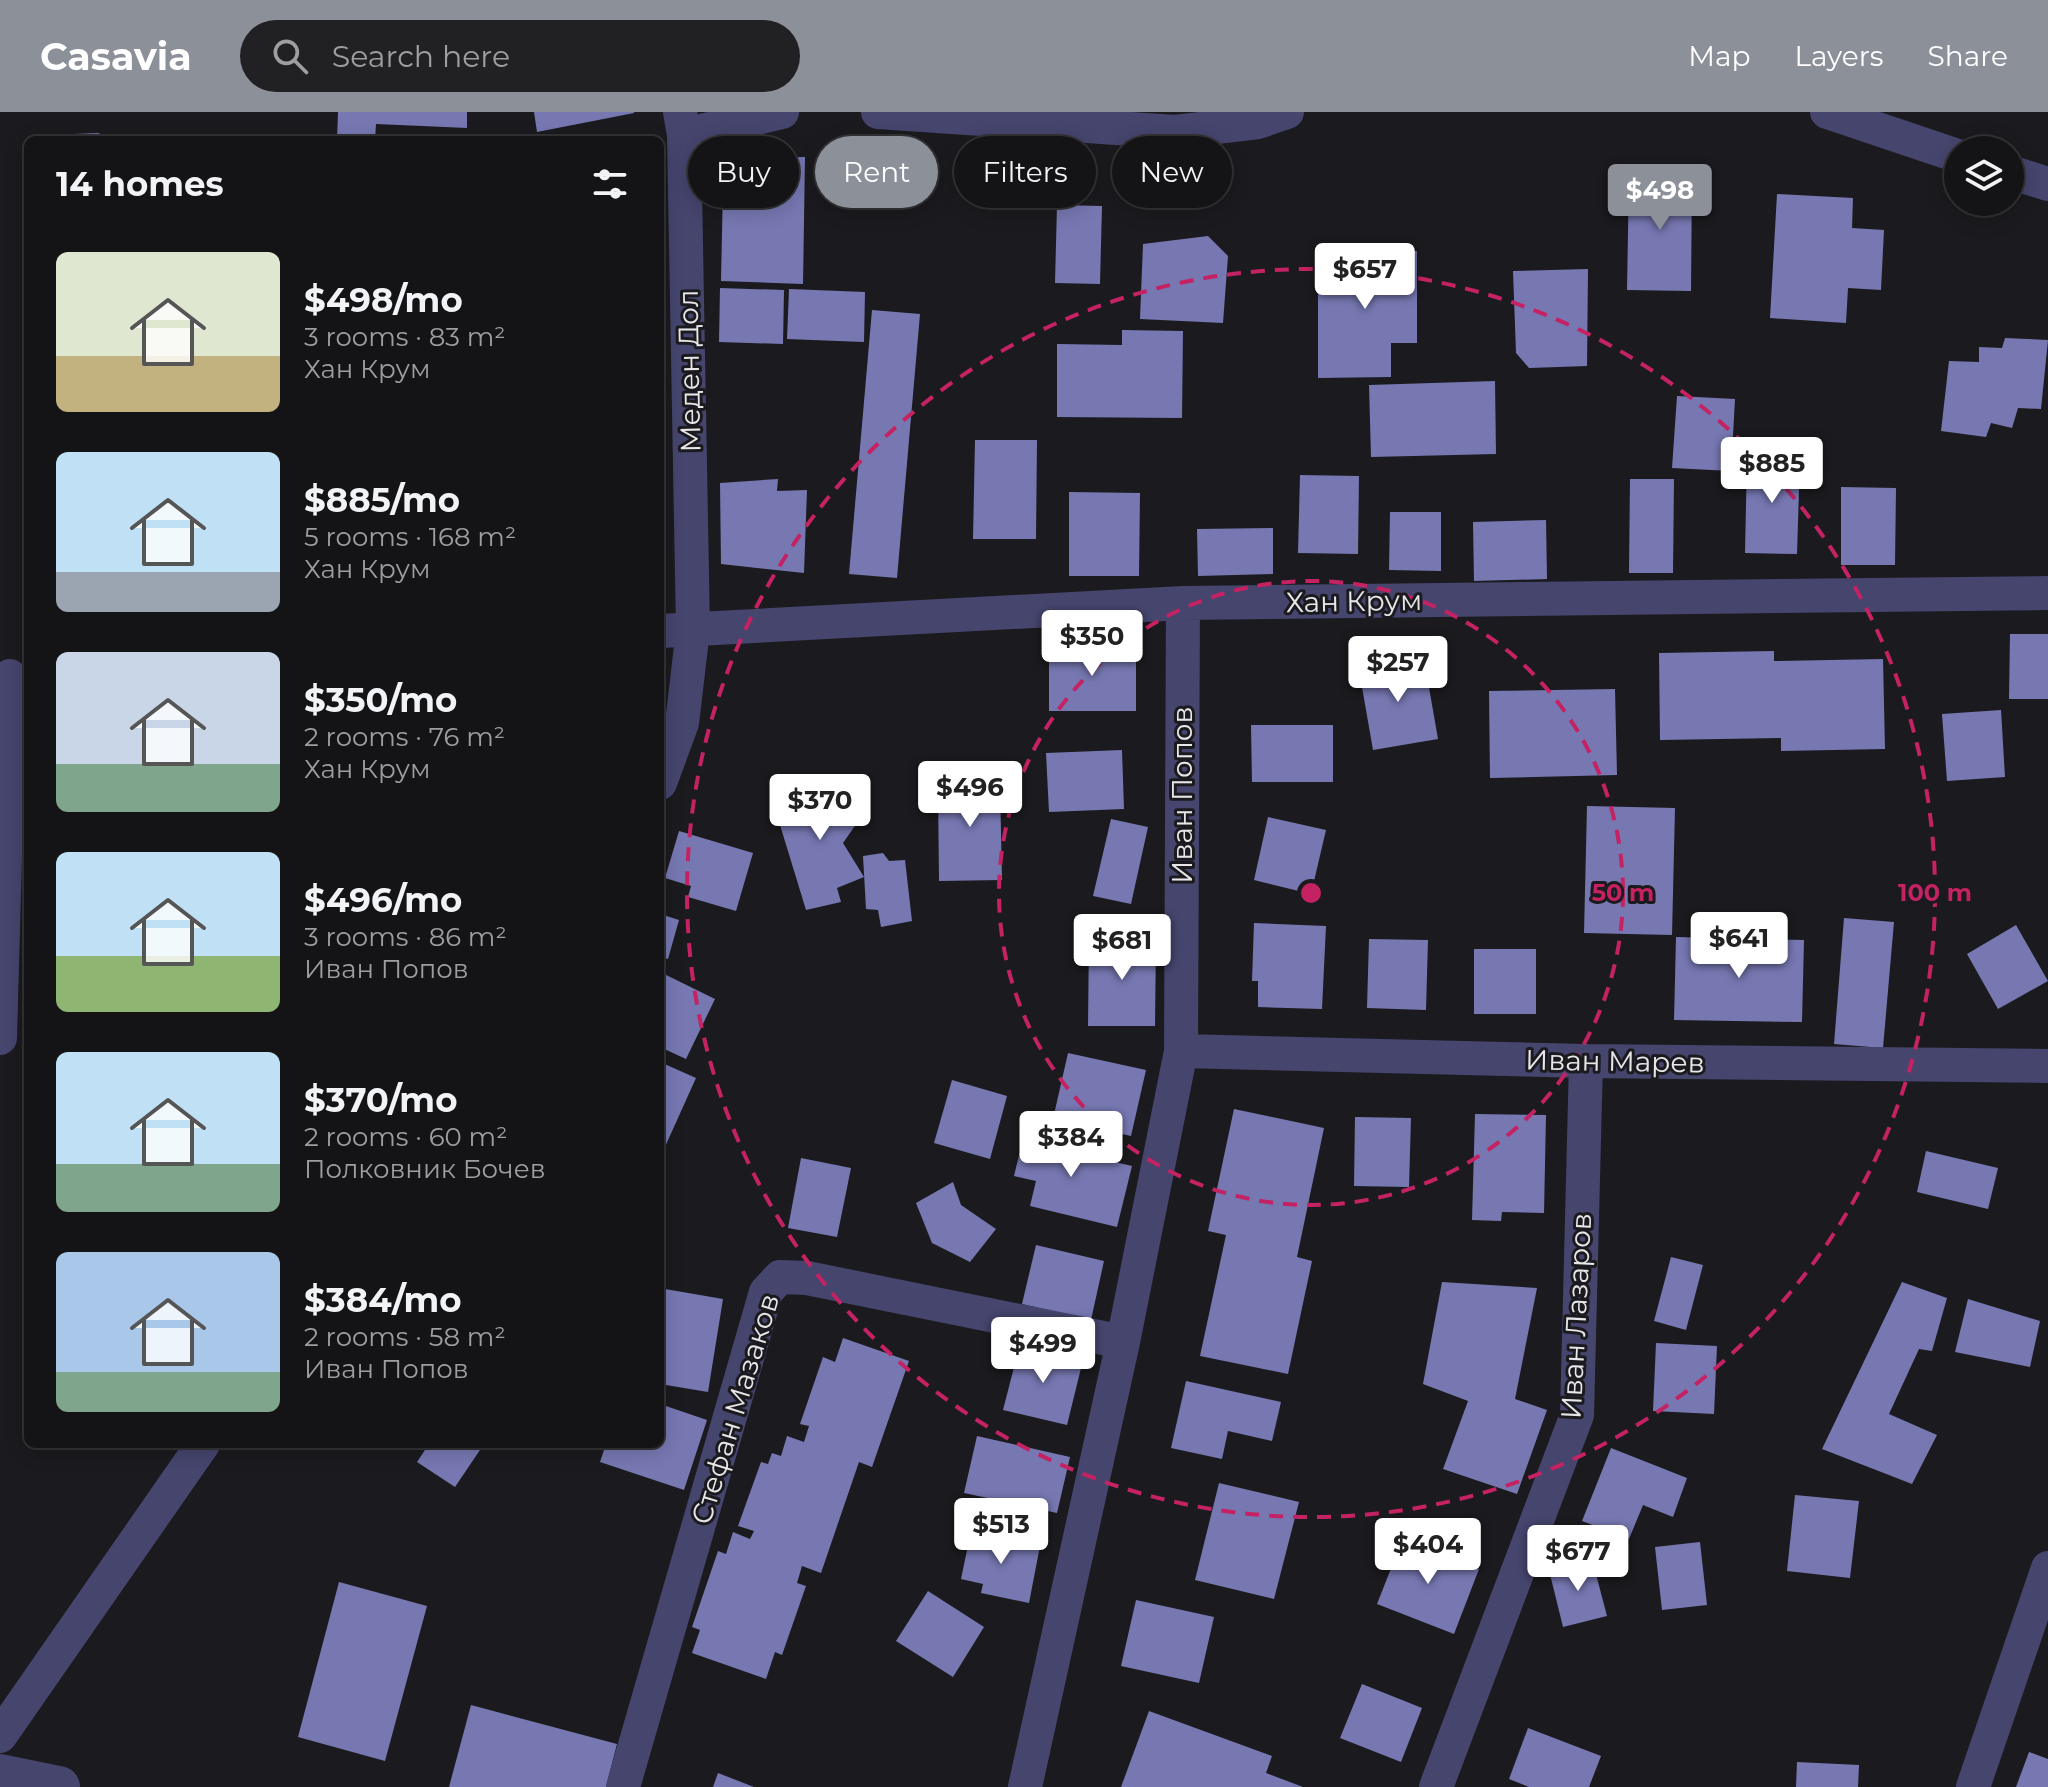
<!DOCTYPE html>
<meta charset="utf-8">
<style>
body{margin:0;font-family:Montserrat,sans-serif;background:#212124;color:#f1f3f6;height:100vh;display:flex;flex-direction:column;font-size:30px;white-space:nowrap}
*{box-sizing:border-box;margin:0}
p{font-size:26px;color:#9d9ea1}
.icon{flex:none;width:44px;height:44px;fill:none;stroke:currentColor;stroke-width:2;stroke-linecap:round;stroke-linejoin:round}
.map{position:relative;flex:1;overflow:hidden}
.panel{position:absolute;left:24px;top:24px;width:640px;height:1312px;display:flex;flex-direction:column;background:#141417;border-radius:12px;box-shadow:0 4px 20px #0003,0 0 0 2px #333336}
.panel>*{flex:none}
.guide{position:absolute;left:688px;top:24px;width:760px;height:72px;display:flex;gap:16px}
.buttons{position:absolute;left:1944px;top:24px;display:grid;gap:16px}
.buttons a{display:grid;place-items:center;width:80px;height:80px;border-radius:50%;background:#141417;box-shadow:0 4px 20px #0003,0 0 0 2px #333336;font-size:40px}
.price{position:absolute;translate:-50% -68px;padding:0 18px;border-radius:8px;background:#fff;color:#222;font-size:26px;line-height:52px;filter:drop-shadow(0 2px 4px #0008)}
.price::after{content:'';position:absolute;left:50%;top:48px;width:24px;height:18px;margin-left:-12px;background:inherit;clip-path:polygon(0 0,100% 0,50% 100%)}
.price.current{background:#8c9099;color:#fff}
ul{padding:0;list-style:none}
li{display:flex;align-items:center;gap:24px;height:200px;padding:0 32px}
li span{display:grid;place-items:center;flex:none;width:224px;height:160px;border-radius:12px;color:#555}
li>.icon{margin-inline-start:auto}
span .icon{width:96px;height:96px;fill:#fffc;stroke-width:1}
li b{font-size:34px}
h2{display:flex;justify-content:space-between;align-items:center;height:96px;padding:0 32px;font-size:34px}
.pill{padding:0 28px;border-radius:36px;background:#141417;box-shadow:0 4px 20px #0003,0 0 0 2px #333336;font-size:28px;line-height:72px}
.pill.current{background:#8c9099;color:#fff}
header{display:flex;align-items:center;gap:48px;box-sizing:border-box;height:112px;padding:0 40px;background:#8c9099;color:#fff}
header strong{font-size:38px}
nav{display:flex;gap:44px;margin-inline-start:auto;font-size:28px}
.search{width:560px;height:72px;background:#212124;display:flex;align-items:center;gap:20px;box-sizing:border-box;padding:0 28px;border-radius:44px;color:#9d9ea1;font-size:30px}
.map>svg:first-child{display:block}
</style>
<header>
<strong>Casavia</strong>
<div class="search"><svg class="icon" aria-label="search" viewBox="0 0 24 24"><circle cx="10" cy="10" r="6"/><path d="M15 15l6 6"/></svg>Search here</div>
<nav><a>Map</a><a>Layers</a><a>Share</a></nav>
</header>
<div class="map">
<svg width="2048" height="1675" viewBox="0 0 2048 1675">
<rect width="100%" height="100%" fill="#1b1b1f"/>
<!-- building -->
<path fill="#7778b2" d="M338 0H467V16L376 12 375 28H337Z
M534 0H634V1L537 20Z
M98 21 116 28H48L49 23Z
M805 45 803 172 721 169 723 74 747 46Z
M1629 61 1692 62 1691 179 1627 178Z
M1777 82 1853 86 1852 116 1884 118 1881 178 1848 176 1846 211 1770 206Z
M1057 93 1102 94 1100 172 1055 171Z
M1208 124 1228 144 1223 211 1140 207 1143 132Z
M1417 139V231H1391V265L1318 266V140Z
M1588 157 1587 254 1529 256 1516 241 1513 159Z
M720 176 784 178 783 232 719 230Z
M789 177 865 180 864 230 787 227Z
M872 198 920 202 897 466 849 462Z
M1122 218 1183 219 1182 306 1057 305V232L1122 233Z
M2005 226 2048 228 2041 297 2018 296 2012 316 1991 311 1986 325 1941 319 1949 249 1979 250V235L2002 236Z
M1495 269 1496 342 1371 345 1369 273Z
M1677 284 1735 287 1731 359 1672 356Z
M975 328H1037L1036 427H973Z
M1747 345 1800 346 1797 442 1745 441Z
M1300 363 1359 364 1358 442 1298 441Z
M778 367 777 379 807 378 804 461 721 452 720 371Z
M1630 367H1674L1673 461H1629Z
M1841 375 1896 376 1895 453H1841Z
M1069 380 1140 381 1139 464H1069Z
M1390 400H1441V459L1389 458Z
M1546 408 1547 467 1474 469 1473 410Z
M1273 416V462L1198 464 1197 417Z
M2010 522H2048V587H2009Z
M1049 532H1136V599H1049Z
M1774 539V549L1883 547 1885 637 1781 639V626L1660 628 1659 541Z
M1424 547 1438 627 1373 638 1359 558Z
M1615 577 1617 663 1490 666 1489 579Z
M2001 598 2005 665 1947 669 1942 602Z
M1251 613H1333V670H1252Z
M1122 638 1124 697 1049 700 1046 641Z
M951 663H994V673H1000L1002 768 939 769 938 674H951Z
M828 671 866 698 843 731 864 765 837 776 841 790 806 798 773 690Z
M1587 694 1675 696 1672 823 1584 821Z
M1268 705 1326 718 1311 782 1254 768Z
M1111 707 1148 715 1131 792 1093 784Z
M679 719 753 741 736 799 688 785 691 774 665 766Z
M883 741 889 749 905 748 912 809 881 815 878 798 866 797 863 744Z
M660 802 679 808 668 847 660 845Z
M1844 806 1894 810 1883 936 1834 932Z
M1254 811 1326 814 1322 897 1258 895V869H1252Z
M2016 813 2048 869 1998 897 1967 842Z
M1089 825 1156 826 1155 914H1088Z
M1676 825 1804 828 1802 910 1674 908Z
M1369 827 1428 828 1426 898 1367 896Z
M1474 837H1536V902H1474Z
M660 860 715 887 686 947 660 935Z
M1068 941 1146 958 1131 1024 1053 1007Z
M660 950 696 966 664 1037 660 1035Z
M952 968 1007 984 990 1047 934 1031Z
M1234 997 1324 1016 1297 1145 1312 1149 1288 1262 1200 1244 1226 1123 1208 1119Z
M1475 1002 1546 1003 1544 1101 1502 1100 1501 1109 1472 1108Z
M1355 1005 1411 1006 1409 1075 1354 1074Z
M1027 1010 1059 1018 1055 1036 1132 1054 1117 1115 1030 1094 1036 1069 1014 1064Z
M1926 1039 1998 1056 1988 1097 1917 1080Z
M801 1046 851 1056 837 1125 788 1116Z
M953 1070 961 1093 996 1117 970 1150 932 1131 916 1091Z
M1036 1133 1104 1149 1091 1208 1022 1192Z
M1671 1145 1703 1153 1686 1218 1654 1209Z
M1442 1170 1537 1176 1515 1287 1547 1298 1517 1382 1443 1357 1468 1289 1423 1272Z
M1902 1170 1947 1186 1932 1239 1919 1237 1889 1302 1937 1323 1912 1372 1822 1337Z
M665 1177 723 1187 708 1280 660 1272V1205Z
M1968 1187 2040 1209 2030 1255 1955 1240Z
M843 1226 909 1249 872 1355 859 1350 821 1461 802 1454 797 1471 806 1474 782 1543 775 1540 766 1567 692 1541 700 1518 692 1515 718 1439 726 1442 733 1420 750 1427 754 1419 738 1414 761 1350 768 1352 772 1341 781 1344 787 1324 804 1330 809 1314 800 1312 823 1245 835 1250Z
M1656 1231 1717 1234 1714 1302 1653 1299Z
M1020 1232 1083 1248 1067 1313 1003 1298Z
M1186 1269 1281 1290 1272 1329 1228 1319 1222 1347 1171 1336Z
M660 1292 707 1308 684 1378 600 1350 606 1332H660Z
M977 1324 1070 1345 1057 1401 964 1381Z
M429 1332H484L455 1375 417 1350Z
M1611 1336 1687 1366 1673 1405 1643 1393 1629 1427 1582 1409Z
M1219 1371 1299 1390 1274 1487 1195 1468Z
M1795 1383 1859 1389 1850 1466 1787 1459Z
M971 1419 1040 1434 1029 1491 981 1481 983 1472 961 1467Z
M1403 1426 1479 1457 1454 1522 1377 1492Z
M1700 1430 1707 1493 1662 1498 1655 1435Z
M1592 1447 1607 1504 1563 1515 1549 1458Z
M339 1470 427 1494 385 1649 298 1625Z
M928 1479 984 1515 953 1565 896 1529Z
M1136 1488 1214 1505 1199 1571 1121 1554Z
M1362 1572 1422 1596 1401 1650 1340 1626Z
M471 1593 617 1632 606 1675H449Z
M1149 1599 1272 1644 1266 1661 1303 1675H1121Z
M1528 1616 1601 1644 1589 1675H1529L1509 1667Z
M2029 1640 2048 1647V1675H2016Z
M1797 1650 1859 1653 1858 1675H1796Z
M718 1661 754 1675H713Z"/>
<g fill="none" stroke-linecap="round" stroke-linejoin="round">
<!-- minor -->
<path stroke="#45456e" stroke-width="34" d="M878 0 1175 20 1258 10 1287 0
M1827 0 1958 44
M684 23 782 0
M2010 60 2048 72
M660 519 1183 491 2048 481
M660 671 682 611 693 518 684 23 680 0
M0 926 10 564
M1181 939 1586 949 2048 954
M0 1624 203 1332
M623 1675 766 1180 780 1165 807 1166 1123 1230
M1025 1675 1123 1230 1181 939 1183 491
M1436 1675 1577 1303 1586 949
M1973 1675 2048 1456"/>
<!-- tertiary -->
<path stroke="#45456e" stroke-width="42" d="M0 1663 59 1675"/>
</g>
<!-- distance rings -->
<g fill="none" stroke="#c42262" stroke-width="4" stroke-dasharray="14 10">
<circle cx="1311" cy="781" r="312"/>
<circle cx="1311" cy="781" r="624"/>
</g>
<g text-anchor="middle" stroke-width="6" stroke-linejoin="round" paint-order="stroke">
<!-- street labels -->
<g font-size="28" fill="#e7e7ea" stroke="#1b1b1f">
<text transform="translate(689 259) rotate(-91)" y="10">Меден Дол</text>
<text transform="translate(1354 489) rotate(-1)" y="10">Хан Крум</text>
<text transform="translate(1182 683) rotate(-90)" y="10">Иван Попов</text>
<text transform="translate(1615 949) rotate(1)" y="10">Иван Марев</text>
<text transform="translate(1576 1204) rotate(-87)" y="10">Иван Лазаров</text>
<text transform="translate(735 1297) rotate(-73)" y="10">Стефан Мазаков</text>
</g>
</g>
<circle cx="1311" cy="781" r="12" fill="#c42262" stroke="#1b1b1f" stroke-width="4"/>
<g font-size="24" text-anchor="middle" font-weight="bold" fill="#c42262" stroke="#1b1b1f" stroke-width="6" stroke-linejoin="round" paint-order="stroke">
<text x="1623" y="789">50 m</text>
<text x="1935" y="789">100 m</text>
</g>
</svg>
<div class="buttons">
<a><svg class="icon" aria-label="layers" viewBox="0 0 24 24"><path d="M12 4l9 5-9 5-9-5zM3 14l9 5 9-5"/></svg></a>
</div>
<b class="price current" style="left:1660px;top:120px">$498</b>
<b class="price" style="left:1365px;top:199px">$657</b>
<b class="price" style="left:1772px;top:393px">$885</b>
<b class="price" style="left:1092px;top:566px">$350</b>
<b class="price" style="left:1398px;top:592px">$257</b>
<b class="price" style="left:970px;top:717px">$496</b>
<b class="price" style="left:820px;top:730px">$370</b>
<b class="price" style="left:1739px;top:868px">$641</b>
<b class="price" style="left:1122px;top:870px">$681</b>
<b class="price" style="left:1071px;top:1067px">$384</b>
<b class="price" style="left:1043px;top:1273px">$499</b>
<b class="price" style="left:1001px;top:1454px">$513</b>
<b class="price" style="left:1428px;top:1474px">$404</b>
<b class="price" style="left:1578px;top:1481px">$677</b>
<div class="guide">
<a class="pill">Buy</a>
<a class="pill current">Rent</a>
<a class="pill">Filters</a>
<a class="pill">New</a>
</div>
<section class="panel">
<h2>14 homes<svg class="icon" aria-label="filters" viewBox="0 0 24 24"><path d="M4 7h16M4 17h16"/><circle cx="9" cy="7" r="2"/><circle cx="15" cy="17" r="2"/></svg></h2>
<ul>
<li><span style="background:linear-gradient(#dfe7d0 65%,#c2b280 0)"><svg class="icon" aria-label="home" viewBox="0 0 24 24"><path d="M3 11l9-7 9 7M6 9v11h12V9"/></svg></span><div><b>$498/mo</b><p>3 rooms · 83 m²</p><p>Хан Крум</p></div></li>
<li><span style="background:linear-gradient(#bfe0f5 75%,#9aa5b1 0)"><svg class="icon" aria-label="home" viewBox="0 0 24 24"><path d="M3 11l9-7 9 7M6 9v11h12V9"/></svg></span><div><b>$885/mo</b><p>5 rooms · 168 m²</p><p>Хан Крум</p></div></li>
<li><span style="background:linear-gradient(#c9d6e8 70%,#7fa58c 0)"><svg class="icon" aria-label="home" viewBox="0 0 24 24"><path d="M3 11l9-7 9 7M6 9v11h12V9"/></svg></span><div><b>$350/mo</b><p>2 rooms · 76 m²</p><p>Хан Крум</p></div></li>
<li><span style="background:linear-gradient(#bfe0f5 65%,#8fb573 0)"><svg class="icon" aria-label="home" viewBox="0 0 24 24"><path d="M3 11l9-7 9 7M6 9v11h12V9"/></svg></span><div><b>$496/mo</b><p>3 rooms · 86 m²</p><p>Иван Попов</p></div></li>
<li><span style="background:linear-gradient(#bfe0f5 70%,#7fa58c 0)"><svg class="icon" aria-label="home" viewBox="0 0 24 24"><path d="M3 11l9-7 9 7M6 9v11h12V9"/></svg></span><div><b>$370/mo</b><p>2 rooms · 60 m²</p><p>Полковник Бочев</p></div></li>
<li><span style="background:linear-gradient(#a9c7e8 75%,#7fa58c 0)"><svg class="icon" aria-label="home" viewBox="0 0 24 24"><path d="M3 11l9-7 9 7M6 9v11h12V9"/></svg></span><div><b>$384/mo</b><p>2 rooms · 58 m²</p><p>Иван Попов</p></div></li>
</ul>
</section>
</div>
